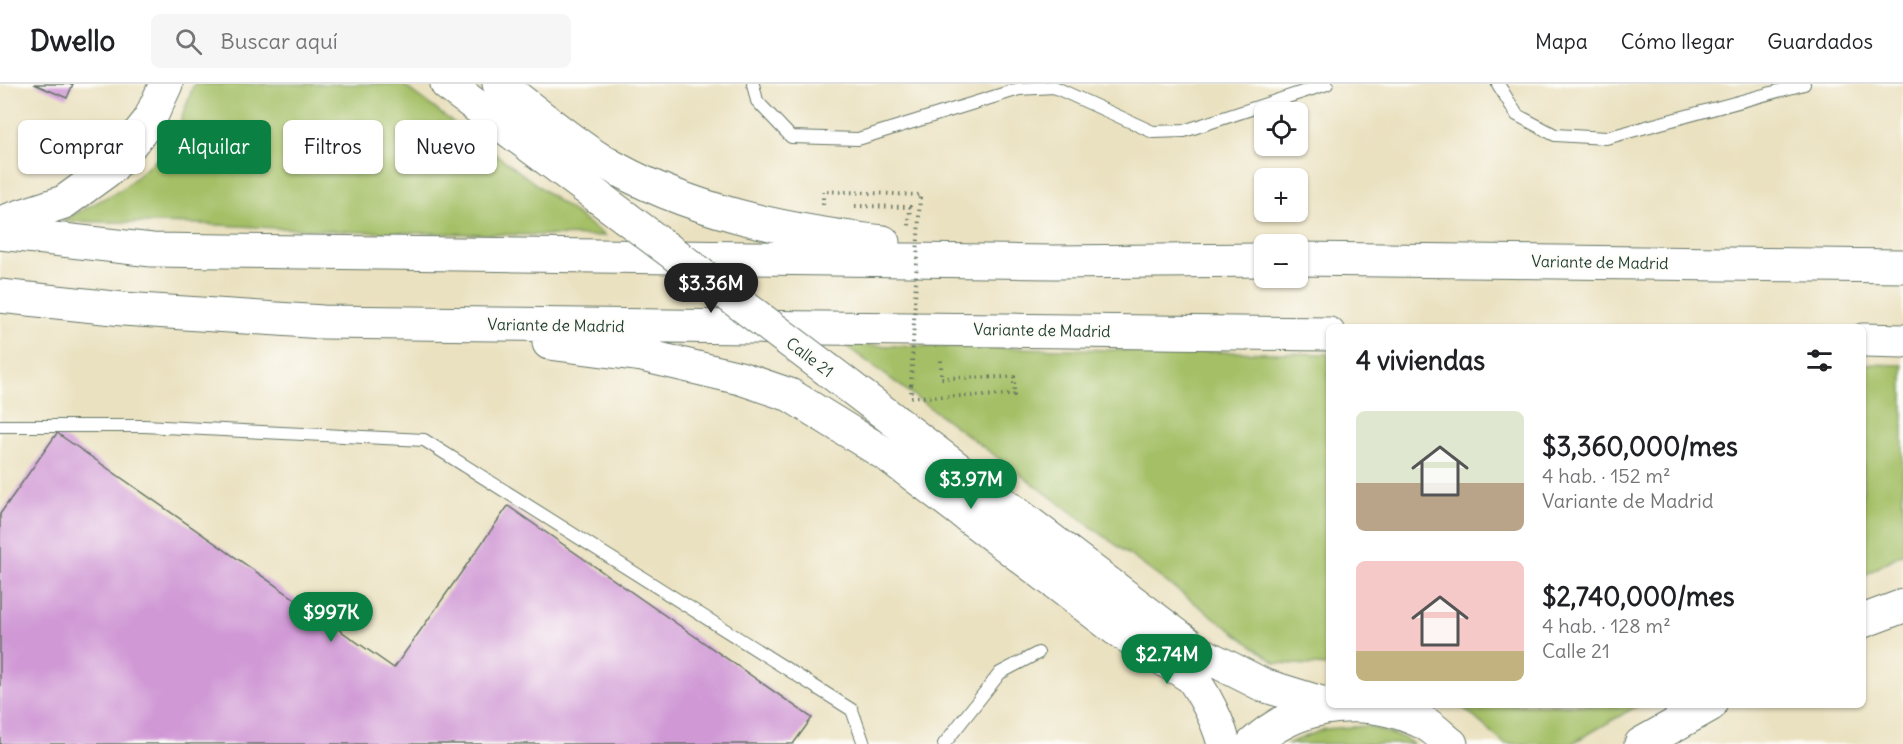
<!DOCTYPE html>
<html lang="es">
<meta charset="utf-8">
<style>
body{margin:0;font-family:Delius,sans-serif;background:#f6f6f6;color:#202124;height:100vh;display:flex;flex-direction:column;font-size:22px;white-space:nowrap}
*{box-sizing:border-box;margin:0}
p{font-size:20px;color:#757577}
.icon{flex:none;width:33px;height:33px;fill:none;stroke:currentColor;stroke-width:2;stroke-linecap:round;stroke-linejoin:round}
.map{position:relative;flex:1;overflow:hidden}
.side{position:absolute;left:1326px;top:240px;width:540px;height:384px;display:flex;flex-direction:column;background:#fff;border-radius:9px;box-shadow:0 2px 4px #0004}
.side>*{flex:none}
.guide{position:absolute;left:18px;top:36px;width:570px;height:54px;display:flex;gap:12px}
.controls{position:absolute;left:1254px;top:18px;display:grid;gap:12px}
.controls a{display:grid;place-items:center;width:54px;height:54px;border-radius:9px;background:#fff;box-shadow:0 2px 4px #0004;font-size:30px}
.price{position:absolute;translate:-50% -51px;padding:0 14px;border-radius:21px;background:#0b8043;color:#fff;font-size:20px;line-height:39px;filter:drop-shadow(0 2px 3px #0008)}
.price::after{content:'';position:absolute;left:50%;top:36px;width:18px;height:14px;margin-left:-9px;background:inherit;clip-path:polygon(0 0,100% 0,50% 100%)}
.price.selected{background:#222;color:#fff}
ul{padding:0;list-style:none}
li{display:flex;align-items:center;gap:18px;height:150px;padding:0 30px}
li span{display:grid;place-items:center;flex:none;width:168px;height:120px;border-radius:9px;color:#555}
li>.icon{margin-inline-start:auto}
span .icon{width:72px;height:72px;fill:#fffc;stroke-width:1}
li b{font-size:26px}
h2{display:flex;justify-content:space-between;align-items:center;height:72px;padding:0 30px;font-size:26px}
.chip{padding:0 21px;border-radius:9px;background:#fff;box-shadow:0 2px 4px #0004;font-size:21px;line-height:54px}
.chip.selected{background:#0b8043;color:#fff}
header{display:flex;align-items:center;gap:36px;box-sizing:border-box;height:84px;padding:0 30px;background:#fff;border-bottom:2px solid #e0e0e0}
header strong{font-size:28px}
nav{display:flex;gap:33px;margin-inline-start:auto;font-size:21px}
.search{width:420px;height:54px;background:#f6f6f6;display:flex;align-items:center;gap:15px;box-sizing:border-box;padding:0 21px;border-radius:9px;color:#757577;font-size:22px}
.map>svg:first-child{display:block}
</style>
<header>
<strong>Dwello</strong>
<div class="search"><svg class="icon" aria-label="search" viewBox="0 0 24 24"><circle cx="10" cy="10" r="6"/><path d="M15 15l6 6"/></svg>Buscar aquí</div>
<nav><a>Mapa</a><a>Cómo llegar</a><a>Guardados</a></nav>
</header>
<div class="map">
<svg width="1903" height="660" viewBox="0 0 1903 660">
<rect width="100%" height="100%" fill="#fdfcf7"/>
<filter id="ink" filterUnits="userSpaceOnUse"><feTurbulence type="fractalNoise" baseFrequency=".0167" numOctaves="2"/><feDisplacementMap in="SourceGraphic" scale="12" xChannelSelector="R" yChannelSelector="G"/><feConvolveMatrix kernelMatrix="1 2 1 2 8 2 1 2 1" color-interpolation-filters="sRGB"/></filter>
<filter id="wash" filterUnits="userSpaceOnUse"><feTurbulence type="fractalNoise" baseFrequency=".008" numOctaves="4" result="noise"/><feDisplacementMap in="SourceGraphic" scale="24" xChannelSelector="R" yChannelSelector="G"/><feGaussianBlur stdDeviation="1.35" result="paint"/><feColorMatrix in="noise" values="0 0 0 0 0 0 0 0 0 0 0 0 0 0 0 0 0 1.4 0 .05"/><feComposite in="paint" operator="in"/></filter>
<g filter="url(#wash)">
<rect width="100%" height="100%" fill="#eae1c0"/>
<!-- green -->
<path fill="#a4bf66" stroke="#627e4d" stroke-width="1.5" d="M194 0H402L605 152 359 148 199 140 62 137 122 105 171 63Z
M845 261 1329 270V582L1276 579Z
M1863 280 1903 281V469L1863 492Z
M1460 621H1639L1571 660H1505Z
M1367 642 1406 655 1413 660H1287L1325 645Z"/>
<g id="blocks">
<!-- building -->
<path fill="#d099d5" d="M34 0H73L67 14Z
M57 349 394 584 508 422 812 634 793 660H0V430Z"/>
</g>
</g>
<g filter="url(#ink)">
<use href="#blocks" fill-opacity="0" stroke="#667665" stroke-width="1.5"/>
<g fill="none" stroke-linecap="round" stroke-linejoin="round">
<!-- lane casing -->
<g stroke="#667665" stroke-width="14">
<path id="lane" d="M753 0 757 17 791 53 858 55 1019 5 1054 3 1153 48 1184 47 1327 0
M1498 0 1517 31 1555 51 1606 54 1804 0
M0 342H144L424 356 852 626 864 660
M944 660 1000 589 1038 569"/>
</g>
<!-- secondary casing -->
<g stroke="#667665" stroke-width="35">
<path id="secondary" d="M447 0 625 133
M828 286 1200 569 1263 601 1331 622
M1177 571C1197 600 1215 626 1224 660
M1253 660C1300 616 1370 611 1426 640 1435 645 1443 654 1451 660
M1641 660 1710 621"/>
</g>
<!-- primary casing -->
<g stroke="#667665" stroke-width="35">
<path id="primary" d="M499 0C532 25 565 54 601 76 686 127 786 147 883 158
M0 139 64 118 112 83 149 37 166 0
M0 149 152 166 1055 178 1264 176
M1298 175 1903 182
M0 212 123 225 323 238 1329 250
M1863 256 1903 257
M549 259 642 271 740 294 790 311 890 373 1116 545 1193 594
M1863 537 1903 522"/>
</g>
<!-- path -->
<path stroke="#667665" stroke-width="4" stroke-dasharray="1.5 4.5" stroke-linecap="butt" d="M823 121V107L920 111
M855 122 910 123 909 142
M911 301V313L1014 311V293L941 294V276"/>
<!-- lane -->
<use href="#lane" stroke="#fff" stroke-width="12"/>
<!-- secondary -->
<use href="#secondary" stroke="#fff" stroke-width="33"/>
<!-- primary -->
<use href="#primary" stroke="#fff" stroke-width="33"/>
<!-- secondary-bridge casing -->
<g stroke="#667665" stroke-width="35" stroke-linecap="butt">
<path id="secondary-bridge" d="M625 133 828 286"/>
</g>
<!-- path-bridge -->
<path stroke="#667665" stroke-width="4" stroke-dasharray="1.5 4.5" stroke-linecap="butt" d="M911 301 920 111"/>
<!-- secondary-bridge -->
<use href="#secondary-bridge" stroke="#fff" stroke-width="33"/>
</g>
</g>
<g text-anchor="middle" stroke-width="4.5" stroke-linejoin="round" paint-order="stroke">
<!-- street labels -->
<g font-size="16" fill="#1f3d34" stroke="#fdfcf7">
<text transform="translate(1600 178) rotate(1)" y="6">Variante de Madrid</text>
<text transform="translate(556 241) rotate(1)" y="6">Variante de Madrid</text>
<text transform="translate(1042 246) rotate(1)" y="6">Variante de Madrid</text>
<text transform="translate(810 273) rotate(37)" y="6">Calle 21</text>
</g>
</g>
</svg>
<div class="controls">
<a><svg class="icon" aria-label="locate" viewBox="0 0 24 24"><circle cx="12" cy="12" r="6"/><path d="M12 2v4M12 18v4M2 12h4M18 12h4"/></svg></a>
<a>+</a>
<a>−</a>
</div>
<b class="price selected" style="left:711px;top:230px">$3.36M</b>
<b class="price" style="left:971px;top:426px">$3.97M</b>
<b class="price" style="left:331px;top:559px">$997K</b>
<b class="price" style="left:1167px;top:601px">$2.74M</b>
<div class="guide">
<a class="chip">Comprar</a>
<a class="chip selected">Alquilar</a>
<a class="chip">Filtros</a>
<a class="chip">Nuevo</a>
</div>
<section class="side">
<h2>4 viviendas<svg class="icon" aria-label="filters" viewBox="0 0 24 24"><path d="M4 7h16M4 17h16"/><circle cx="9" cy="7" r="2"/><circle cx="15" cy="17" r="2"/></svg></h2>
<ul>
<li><span style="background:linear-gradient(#dfe7d0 60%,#b9a48a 0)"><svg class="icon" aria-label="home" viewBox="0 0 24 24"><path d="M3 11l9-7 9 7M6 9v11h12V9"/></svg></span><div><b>$3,360,000/mes</b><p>4 hab. · 152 m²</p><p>Variante de Madrid</p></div></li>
<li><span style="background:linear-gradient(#f6c9c9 75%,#c2b280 0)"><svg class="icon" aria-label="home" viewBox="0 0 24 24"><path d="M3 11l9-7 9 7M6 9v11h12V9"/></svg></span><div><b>$2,740,000/mes</b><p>4 hab. · 128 m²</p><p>Calle 21</p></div></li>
</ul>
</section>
</div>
